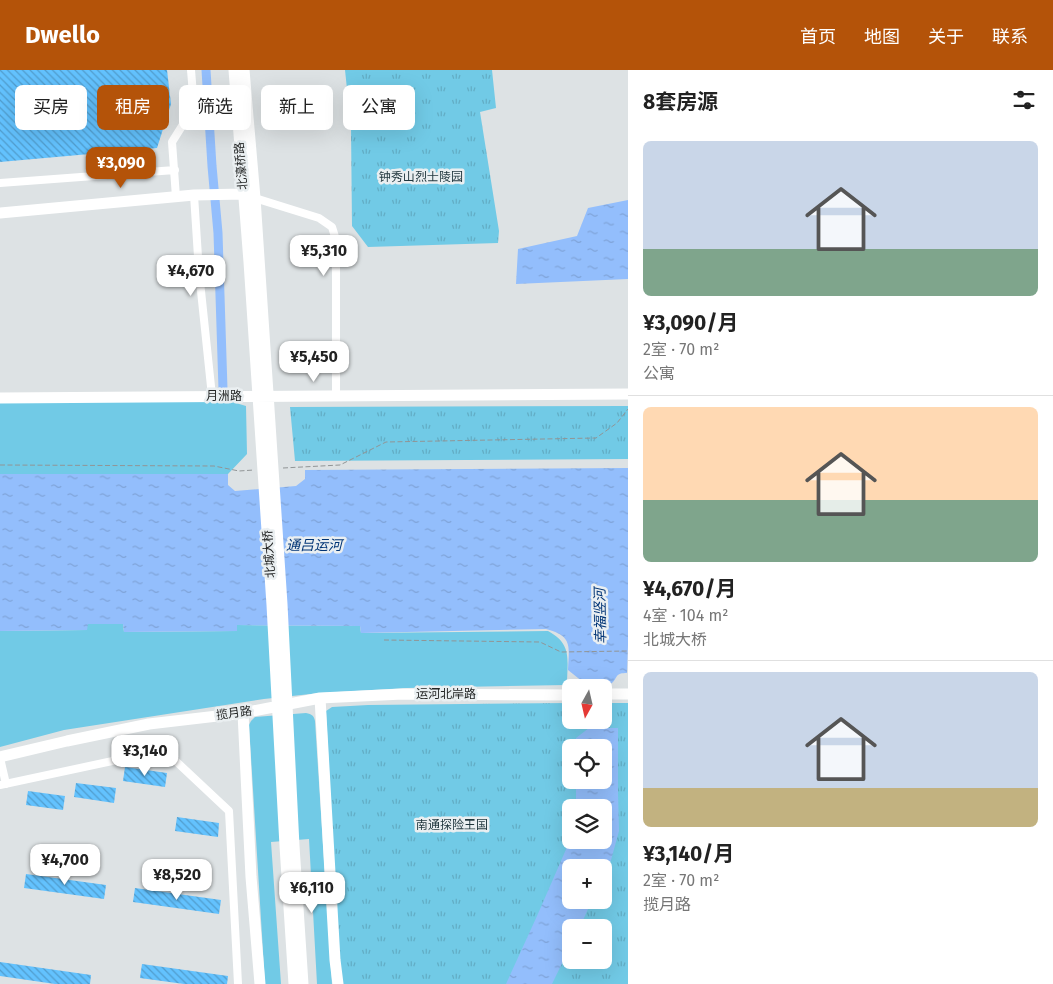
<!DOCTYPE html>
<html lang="zh">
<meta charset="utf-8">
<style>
body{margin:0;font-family:"Fira Sans","Noto Sans SC",sans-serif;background:#f2f2f2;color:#222;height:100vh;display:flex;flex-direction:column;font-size:19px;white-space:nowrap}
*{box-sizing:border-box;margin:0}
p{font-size:16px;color:#767676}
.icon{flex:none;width:28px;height:28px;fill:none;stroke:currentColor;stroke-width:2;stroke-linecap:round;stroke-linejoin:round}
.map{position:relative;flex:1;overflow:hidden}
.drawer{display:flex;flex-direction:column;background:#fff;width:425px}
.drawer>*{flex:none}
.top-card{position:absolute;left:15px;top:15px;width:475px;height:45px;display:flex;gap:10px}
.needle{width:32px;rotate:188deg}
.tools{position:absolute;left:562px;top:609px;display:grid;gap:10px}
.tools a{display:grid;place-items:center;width:50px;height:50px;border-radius:8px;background:#fff;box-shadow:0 5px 20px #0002;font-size:25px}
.price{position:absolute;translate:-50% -42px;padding:0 11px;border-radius:10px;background:#fff;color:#222;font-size:16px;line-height:32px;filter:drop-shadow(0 1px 2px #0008)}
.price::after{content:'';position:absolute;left:50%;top:30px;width:15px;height:11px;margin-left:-8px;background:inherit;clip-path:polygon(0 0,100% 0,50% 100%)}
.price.current{background:#b45309;color:#fff}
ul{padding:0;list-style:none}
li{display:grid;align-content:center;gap:10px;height:265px;padding:0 15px}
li+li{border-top:1px solid #e0e0e0}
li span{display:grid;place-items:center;height:155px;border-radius:8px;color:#555}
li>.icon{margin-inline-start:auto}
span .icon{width:90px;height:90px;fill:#fffc;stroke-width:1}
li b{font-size:21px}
h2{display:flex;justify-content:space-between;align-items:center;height:60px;padding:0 15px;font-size:21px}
.tag{padding:0 18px;border-radius:8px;background:#fff;box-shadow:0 5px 20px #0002;font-size:18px;line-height:45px}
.tag.current{background:#b45309;color:#fff}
header{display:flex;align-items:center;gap:30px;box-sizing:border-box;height:70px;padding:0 25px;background:#b45309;color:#fff}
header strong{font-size:24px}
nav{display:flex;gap:28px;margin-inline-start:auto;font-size:18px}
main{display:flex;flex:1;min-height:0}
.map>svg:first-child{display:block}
</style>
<header>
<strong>Dwello</strong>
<nav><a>首页</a><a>地图</a><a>关于</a><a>联系</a></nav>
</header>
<main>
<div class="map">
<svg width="628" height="914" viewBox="0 0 628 914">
<defs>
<pattern id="park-tufts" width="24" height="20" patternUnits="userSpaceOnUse" patternTransform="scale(1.25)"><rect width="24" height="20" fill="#71cae6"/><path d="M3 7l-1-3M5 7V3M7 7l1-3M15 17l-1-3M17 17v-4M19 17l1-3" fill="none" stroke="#62adc5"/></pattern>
<pattern id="water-ripples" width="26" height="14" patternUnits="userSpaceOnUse" patternTransform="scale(1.25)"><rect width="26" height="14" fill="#93befc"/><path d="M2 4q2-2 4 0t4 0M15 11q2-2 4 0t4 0" fill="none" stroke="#7fa3d8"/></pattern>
<pattern id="building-back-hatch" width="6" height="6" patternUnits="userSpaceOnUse" patternTransform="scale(1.25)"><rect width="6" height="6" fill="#63c2fe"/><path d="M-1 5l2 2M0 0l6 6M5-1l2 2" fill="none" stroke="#519dcd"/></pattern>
</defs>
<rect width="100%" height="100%" fill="#dde2e4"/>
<!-- green -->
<path fill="#71cae6" d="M212 326 246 336 247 384 228 404H0V328Z
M87 554H123L124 562 236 561 237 555 360 556 361 563 548 561C573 574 567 591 567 615L407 618 320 623 264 629 64 660 0 677V561L87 560Z
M306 643C312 644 314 646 315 651L332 914H317L309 769 271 772 281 914H265L249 655 251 651 255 647Z"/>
<!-- park -->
<path fill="url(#park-tufts)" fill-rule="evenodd" d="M345 0H492L496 38 480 42 499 161 498 173 368 177 352 156 351 57Z
M628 336V389L295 391 290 337Z
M571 633V650H604V633H628V914H340L326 641 332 637 368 635ZM571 678H604V710H571ZM571 738H604V770H571ZM571 798H604V830H571ZM571 858H604V890H571Z"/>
<!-- water -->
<path fill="url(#water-ripples)" d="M628 130V209L516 214 518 179 577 166 588 138Z
M628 398V575L627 603C616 603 618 606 613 612 612 613 608 616 607 616V658H618V723L619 761 611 790 604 806V798H571V830H592L580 857 571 858V875L552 914H506L537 846 571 768V770H604V738L576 737V710H604V678L576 677V668L589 658V650H604V618L588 617V616L568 600C569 576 573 566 546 559L361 563 360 556 237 555V561L124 562 123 554H88L87 560 0 561V404H228V415L235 421 296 416 305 409V400Z"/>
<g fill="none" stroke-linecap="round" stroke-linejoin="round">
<!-- canal -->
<path stroke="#93befc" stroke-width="9" d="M206 0 212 96 218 163 223 319"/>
</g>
<!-- building -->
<path fill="url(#building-back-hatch)" d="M0 0H167L171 34 157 78 0 92Z
M125 697 167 703 165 717 123 711Z
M76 713 116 718 114 733 74 727Z
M28 721 65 726 63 740 26 735Z
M177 747 219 753 218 767 175 761Z
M26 804 106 815 104 829 24 818Z
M135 818 221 830 219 844 133 832Z
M0 892 91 905 90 914H55L0 906Z
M142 894 228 906 227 914H184L140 908Z"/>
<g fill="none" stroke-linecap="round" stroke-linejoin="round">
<!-- path -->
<path stroke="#919596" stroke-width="1" stroke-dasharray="5 2.5" stroke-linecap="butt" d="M0 395 214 396 239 401 254 400
M283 398 340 395 386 372 596 368 617 353 628 339
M384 570 540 572 561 582 628 581"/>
<!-- street -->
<path stroke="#fff" stroke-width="8" d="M0 113 175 100
M194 125 199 202 212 326
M176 127 172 72 194 37 191 0
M255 128 319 148 332 157 336 170V326
M0 688 6 714
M0 715 164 680 229 741 238 914"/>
<!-- secondary -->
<path stroke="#fff" stroke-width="11" d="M234 0 249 192 272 535 285 776 294 914
M244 0 255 128 282 534 294 776 303 914
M0 143 194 125 244 124
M0 328 628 324
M604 624H628
M320 628 335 890 338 914
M243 643 251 807 260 914
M0 687 67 671 149 654 243 643 320 628 403 624 571 625"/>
</g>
<g text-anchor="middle" stroke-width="5" stroke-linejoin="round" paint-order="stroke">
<!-- street labels -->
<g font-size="12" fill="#242626" stroke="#eaeff1">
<text transform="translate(241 96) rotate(-95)" y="4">北濠桥路</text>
<text x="224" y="330">月洲路</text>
<text transform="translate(269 484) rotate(-94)" y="4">北城大桥</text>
<text x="446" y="628">运河北岸路</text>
<text transform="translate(234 643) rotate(-8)" y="4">揽月路</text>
</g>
<!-- park labels -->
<g font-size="12" fill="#1e353c" stroke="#eaeff1">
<text x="421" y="111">钟秀山烈士陵园</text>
<text x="452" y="759">南通探险王国</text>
</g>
<!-- water labels -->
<g font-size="14" font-style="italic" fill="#003475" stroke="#eaeff1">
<text x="314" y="480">通吕运河</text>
<text transform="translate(600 546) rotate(-91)" y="5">幸福竖河</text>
</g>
</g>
</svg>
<div class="tools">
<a><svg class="needle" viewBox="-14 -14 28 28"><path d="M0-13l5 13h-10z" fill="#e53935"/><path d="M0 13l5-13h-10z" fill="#767676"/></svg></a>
<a><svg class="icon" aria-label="locate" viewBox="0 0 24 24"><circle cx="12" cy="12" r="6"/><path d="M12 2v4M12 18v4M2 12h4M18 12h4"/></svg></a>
<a><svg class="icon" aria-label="layers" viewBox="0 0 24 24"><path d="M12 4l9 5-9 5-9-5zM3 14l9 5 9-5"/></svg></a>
<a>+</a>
<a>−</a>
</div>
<b class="price current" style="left:121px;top:119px">¥3,090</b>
<b class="price" style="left:324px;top:207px">¥5,310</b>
<b class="price" style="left:191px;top:227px">¥4,670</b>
<b class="price" style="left:314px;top:313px">¥5,450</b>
<b class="price" style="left:145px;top:707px">¥3,140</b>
<b class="price" style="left:65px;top:816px">¥4,700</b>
<b class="price" style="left:177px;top:831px">¥8,520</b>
<b class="price" style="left:312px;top:844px">¥6,110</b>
<div class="top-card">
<a class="tag">买房</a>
<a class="tag current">租房</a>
<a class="tag">筛选</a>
<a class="tag">新上</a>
<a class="tag">公寓</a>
</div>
</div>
<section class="drawer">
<h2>8套房源<svg class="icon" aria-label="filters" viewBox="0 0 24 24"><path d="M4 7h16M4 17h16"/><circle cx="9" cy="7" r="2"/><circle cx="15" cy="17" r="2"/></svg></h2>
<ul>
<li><span style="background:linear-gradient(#c9d6e8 70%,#7fa58c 0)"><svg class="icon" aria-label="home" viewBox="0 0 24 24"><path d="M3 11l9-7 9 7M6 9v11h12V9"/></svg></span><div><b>¥3,090/月</b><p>2室 · 70 m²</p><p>公寓</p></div></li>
<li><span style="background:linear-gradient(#ffd9b3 60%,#7fa58c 0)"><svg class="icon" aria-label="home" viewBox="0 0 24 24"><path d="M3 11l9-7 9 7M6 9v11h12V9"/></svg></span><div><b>¥4,670/月</b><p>4室 · 104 m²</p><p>北城大桥</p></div></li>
<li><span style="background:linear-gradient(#c9d6e8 75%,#c2b280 0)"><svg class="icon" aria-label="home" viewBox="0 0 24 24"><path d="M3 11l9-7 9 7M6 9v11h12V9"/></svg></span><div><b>¥3,140/月</b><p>2室 · 70 m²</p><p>揽月路</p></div></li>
</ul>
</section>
</main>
